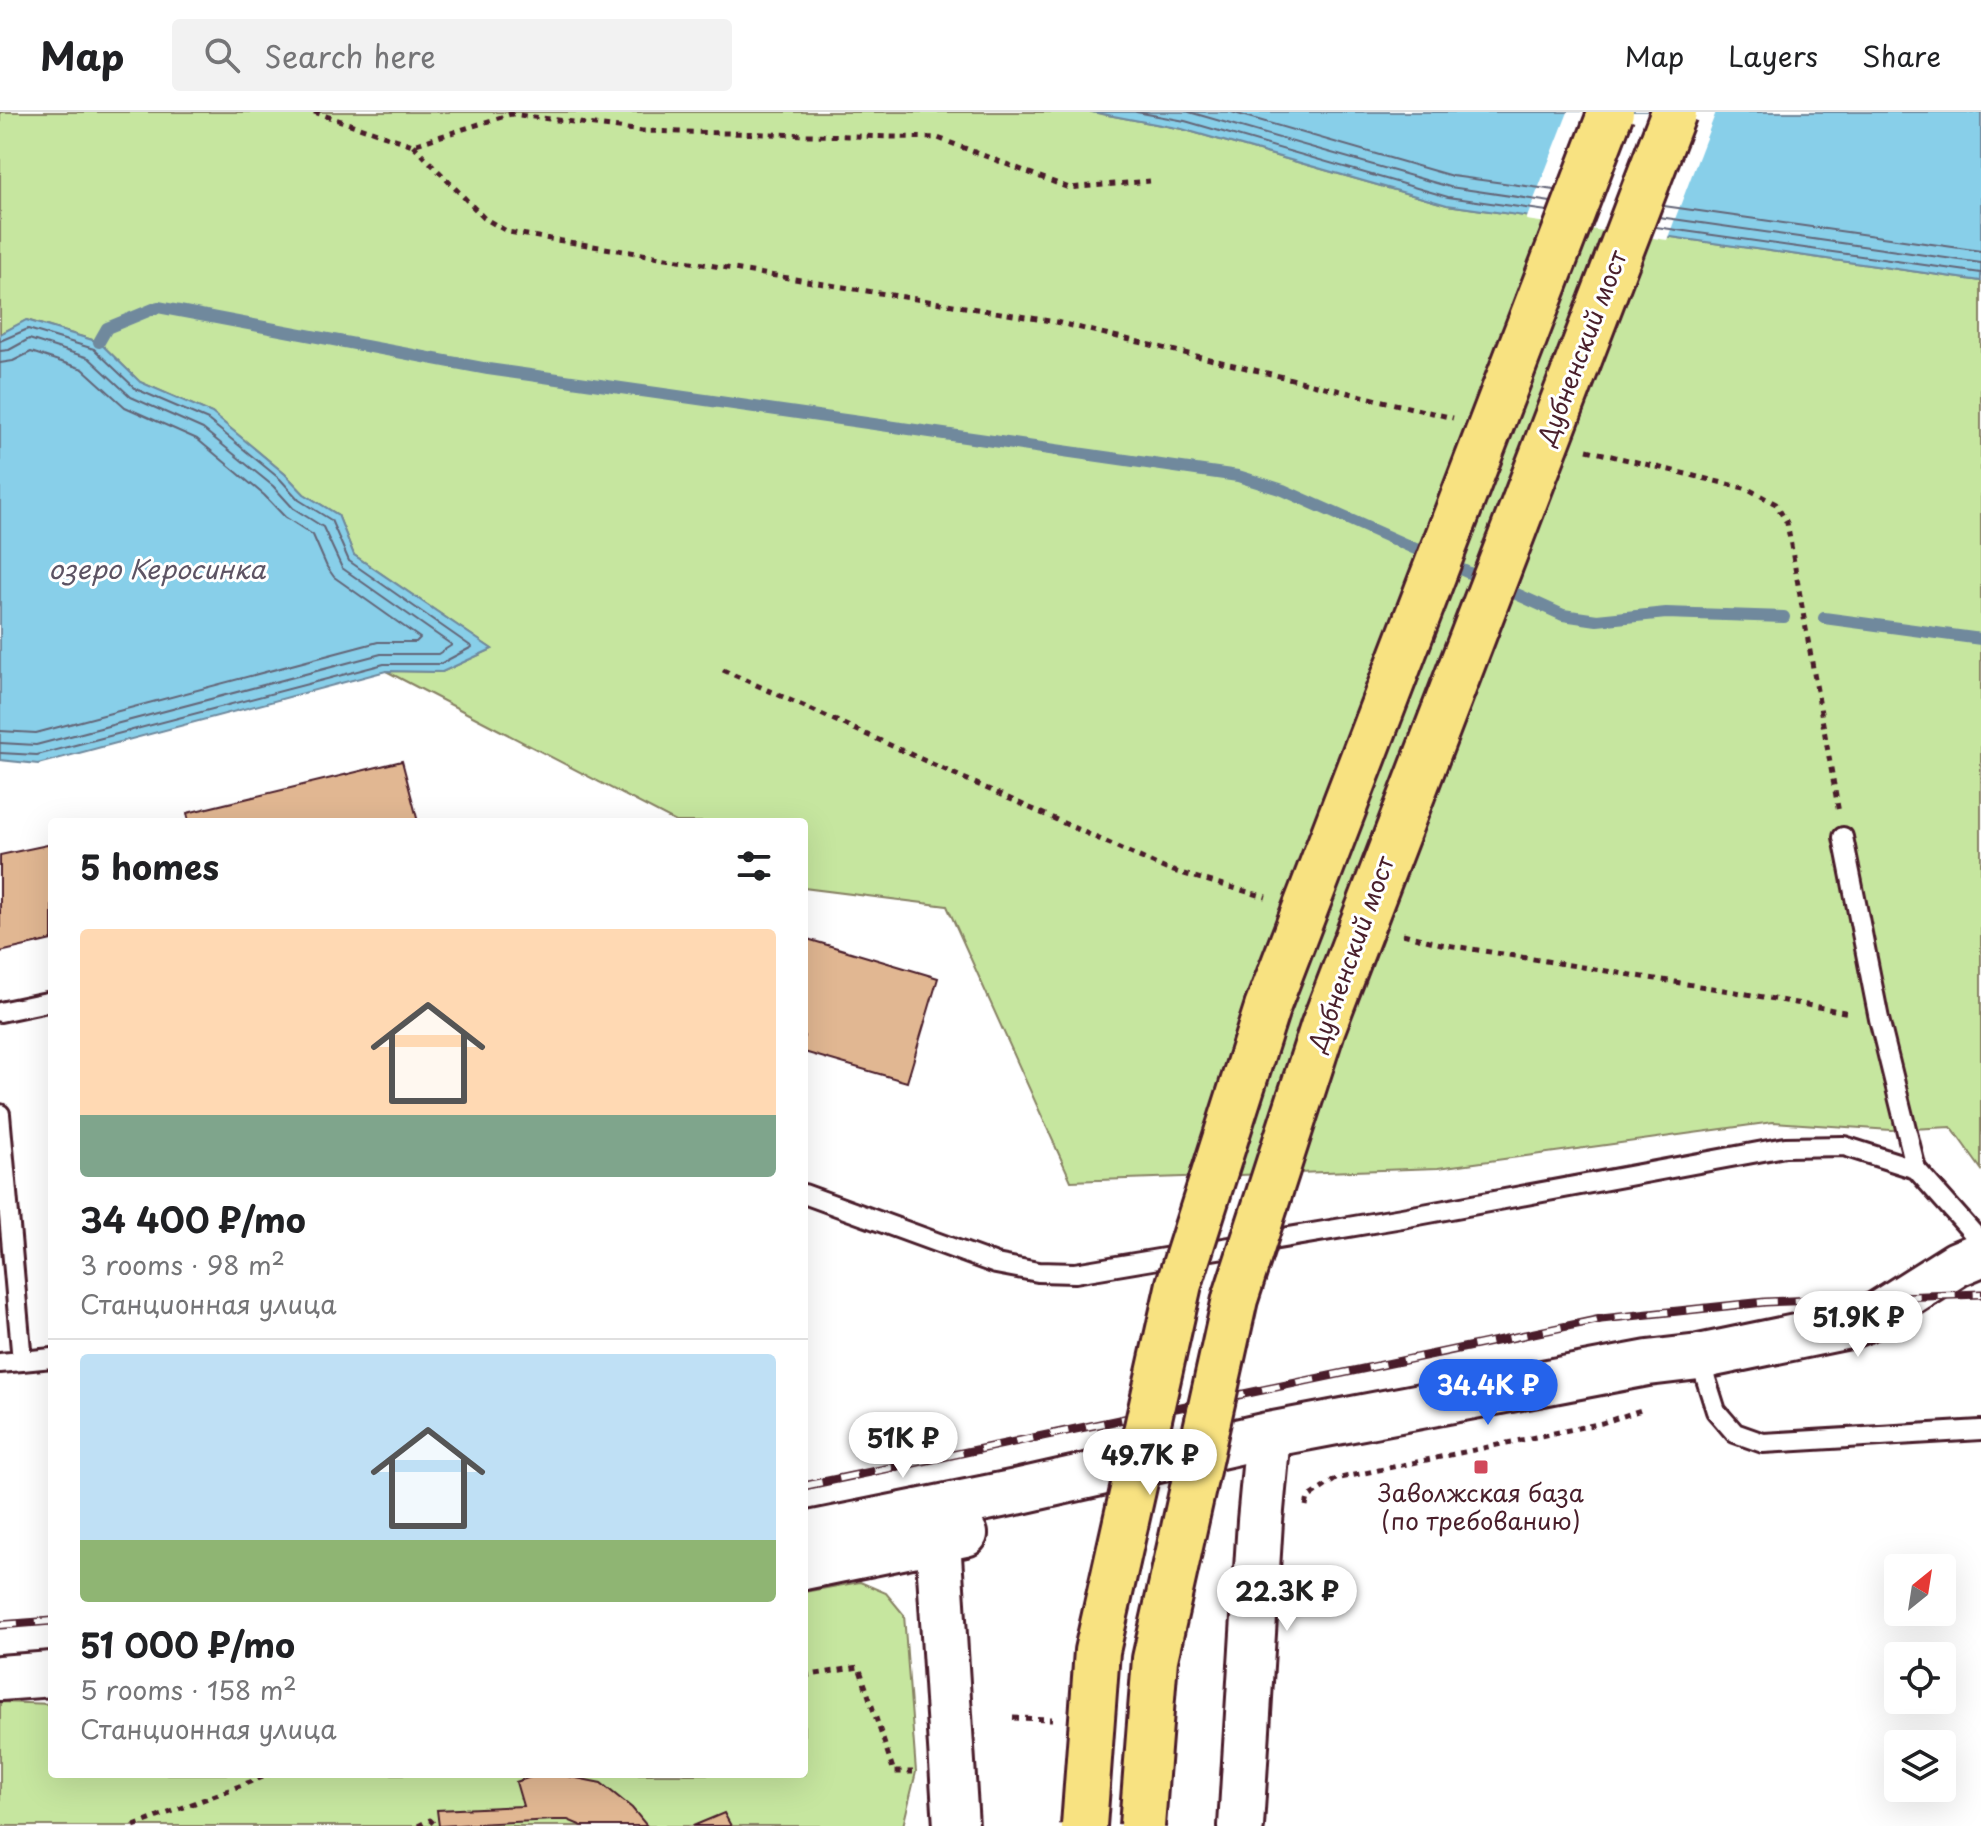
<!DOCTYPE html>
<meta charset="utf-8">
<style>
body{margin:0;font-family:"Playpen Sans",sans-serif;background:#f2f2f2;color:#202124;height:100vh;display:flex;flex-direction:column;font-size:30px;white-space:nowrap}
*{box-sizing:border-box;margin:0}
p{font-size:26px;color:#757577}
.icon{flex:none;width:44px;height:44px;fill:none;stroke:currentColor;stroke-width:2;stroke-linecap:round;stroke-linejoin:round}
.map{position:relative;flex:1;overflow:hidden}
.sheet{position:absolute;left:48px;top:706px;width:760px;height:960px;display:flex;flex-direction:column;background:#fff;border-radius:8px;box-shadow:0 8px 32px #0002}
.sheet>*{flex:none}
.needle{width:52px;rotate:30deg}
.buttons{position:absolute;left:1884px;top:1442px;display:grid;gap:16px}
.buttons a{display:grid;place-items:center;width:72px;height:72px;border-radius:8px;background:#fff;box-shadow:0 8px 32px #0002;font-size:40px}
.price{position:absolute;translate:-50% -68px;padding:0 18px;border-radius:28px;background:#fff;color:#222;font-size:26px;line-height:52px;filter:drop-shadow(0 2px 4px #0008)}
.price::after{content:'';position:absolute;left:50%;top:48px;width:24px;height:18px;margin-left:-12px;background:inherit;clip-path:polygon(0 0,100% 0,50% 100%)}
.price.selected{background:#2563eb;color:#fff}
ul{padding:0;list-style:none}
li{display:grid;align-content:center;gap:16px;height:424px;padding:0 32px}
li+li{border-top:2px solid #e0e0e0}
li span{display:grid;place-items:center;height:248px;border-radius:8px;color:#555}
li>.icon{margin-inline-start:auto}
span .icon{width:144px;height:144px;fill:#fffc;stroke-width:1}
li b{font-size:34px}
h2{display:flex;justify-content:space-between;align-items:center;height:96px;padding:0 32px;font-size:34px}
header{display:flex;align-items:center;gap:48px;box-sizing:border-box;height:112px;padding:0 40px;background:#fff;border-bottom:2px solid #e0e0e0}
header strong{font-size:38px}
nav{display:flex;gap:44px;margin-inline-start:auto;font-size:28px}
.search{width:560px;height:72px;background:#f2f2f2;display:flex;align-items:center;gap:20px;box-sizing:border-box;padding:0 28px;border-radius:8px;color:#757577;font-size:30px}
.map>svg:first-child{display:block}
</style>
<header>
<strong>Map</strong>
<div class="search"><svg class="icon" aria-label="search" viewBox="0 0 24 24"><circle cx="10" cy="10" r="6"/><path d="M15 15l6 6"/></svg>Search here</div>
<nav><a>Map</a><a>Layers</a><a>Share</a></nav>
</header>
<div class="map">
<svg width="1981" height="1714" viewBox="0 0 1981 1714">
<rect width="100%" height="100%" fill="#fff"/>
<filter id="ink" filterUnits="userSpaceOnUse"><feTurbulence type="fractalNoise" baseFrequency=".0125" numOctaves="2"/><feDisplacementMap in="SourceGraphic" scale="16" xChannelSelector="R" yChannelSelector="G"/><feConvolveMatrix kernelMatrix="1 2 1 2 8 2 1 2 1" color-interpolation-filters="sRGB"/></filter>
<g filter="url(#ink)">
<!-- green -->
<path fill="#c6e69f" stroke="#888265" stroke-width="2" d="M0 0H1092L1182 17 1447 93 1981 169V1057L1951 1015 1891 1018 1773 1010 1438 1056 1071 1069 947 794 804 776V710H676L386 559 442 560 492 537 354 443 338 403 304 382 285 362 212 301 140 270 99 230 27 208 0 222Z
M860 1470 886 1481 904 1503 916 1660 903 1714H0V1590L52 1592V1662H804V1480Z"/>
<!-- water -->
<path fill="#88cfe9" stroke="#6f899d" stroke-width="2" d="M1092 0H1981V169L1447 93 1182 17Z
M26 208 99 230 140 270 212 301 285 362 304 382 338 403 354 443 492 537 442 560 386 559 38 652 0 648V222Z"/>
<!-- pier -->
<path fill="#fff" d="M1568 0H1716L1667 128 1526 108Z"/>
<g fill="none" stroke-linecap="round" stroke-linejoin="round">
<!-- shore -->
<path stroke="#636577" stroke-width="2" d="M1136 0 1185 9 1448 85 1547 99
M1189 0 1450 75 1551 90
M1231 0 1452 64 1555 78
M1664 94 1981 139
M1659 105 1981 151
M1656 115 1981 161
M0 229 28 217 94 237 136 277 208 308 280 367 299 388 331 408 349 449 472 535 440 552H384L37 643 0 641
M0 239 9 238 29 227 89 246 131 285 203 317 273 374 293 396 323 415 342 456 452 533 438 542H381L36 633 0 631
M0 251 13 249 31 240 83 257 125 295 197 327 264 383 285 405 313 423 327 455 334 465 420 526 416 530H378L36 621 0 619"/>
<!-- stream -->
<path stroke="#6f899d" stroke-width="12" d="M99 230 107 216 158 195 488 257 1238 364 1283 378 1485 468
M1501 475 1563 503 1597 508 1666 501 1784 505
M1824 506 1981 527"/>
</g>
<!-- building -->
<path fill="#e1b792" stroke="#4a1f2b" stroke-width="2" d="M402 649 418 710H189L187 701Z
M52 732V828L0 840V743Z
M804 826 938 866 907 970 804 940Z
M557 1662 601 1671 632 1696 647 1714H582L568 1708H554L439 1714 437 1698 523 1694 516 1670 537 1663Z
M724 1701 731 1714H693Z"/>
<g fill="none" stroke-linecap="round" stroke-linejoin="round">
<!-- service casing -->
<g stroke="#4a1f2b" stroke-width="24">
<path id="service" d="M1843 725 1879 907 1916 1057
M0 900 52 889
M0 1002 22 1249 0 1251
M804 1082 996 1152 1038 1160 1075 1161 1402 1106 1785 1035 1844 1034 1916 1057 1981 1130
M1699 1245 1716 1299 1735 1321 1763 1331 1981 1318
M22 1249 52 1246"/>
</g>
<!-- secondary casing -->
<g stroke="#4a1f2b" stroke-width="50">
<path id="secondary" d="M804 1423 1016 1380 1268 1323 1648 1251 1699 1245 1849 1214 1878 1202 1957 1152 1981 1142
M938 1428 956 1714
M804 1455 965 1422
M0 1566 52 1562
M1241 1714 1260 1409 1268 1323"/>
</g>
<!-- path -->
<path stroke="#4a1f2b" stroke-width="5" stroke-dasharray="6 6" stroke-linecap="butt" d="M314 0 413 33 511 2 642 19 938 26 1069 76 1150 69
M413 33 484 106 508 120 1056 210 1453 306
M1587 338 1748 377 1776 392 1787 411 1839 701
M723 558 1166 757 1266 785
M1403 822 1441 832 1736 880 1850 901
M1306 1394 1308 1386 1336 1367 1602 1311 1644 1297
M804 1564 859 1555 894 1660H913
M1013 1606 1052 1607
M134 1714 271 1662
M418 1714 430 1708 436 1714"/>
<!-- service -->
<use href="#service" stroke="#fff" stroke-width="18"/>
<!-- secondary -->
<use href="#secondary" stroke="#fff" stroke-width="44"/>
<!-- rail casing -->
<g stroke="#4a1f2b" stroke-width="9">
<path id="rail" d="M804 1374 1601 1207 1765 1190 1981 1182
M0 1513 52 1509"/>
</g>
<!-- rail -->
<use href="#rail" stroke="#fff" stroke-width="6" stroke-dasharray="18" stroke-linecap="butt"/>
<!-- primary-bridge casing -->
<g stroke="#4a1f2b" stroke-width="50" stroke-linecap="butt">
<path id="primary-bridge" d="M1084 1714 1097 1539 1179 1172 1267 896 1611 0
M1142 1714 1155 1547 1235 1187 1323 915 1674 0"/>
</g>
<!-- primary-bridge -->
<use href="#primary-bridge" stroke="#f8e281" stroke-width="44"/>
</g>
</g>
<!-- markers -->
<rect fill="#d1495b" stroke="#fff" stroke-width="3" x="1473" y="1347" width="16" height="16" rx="4"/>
<g text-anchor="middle" stroke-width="6" stroke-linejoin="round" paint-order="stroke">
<!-- street labels -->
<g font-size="24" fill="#4a1f2b" stroke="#fff">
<text transform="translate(1583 236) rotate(-69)" y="8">Дубненский мост</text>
<text transform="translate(1352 842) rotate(-70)" y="8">Дубненский мост</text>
</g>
<!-- poi labels -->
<g font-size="24" fill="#4a1f2b" stroke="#fff">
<text x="1481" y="1390">Заволжская база<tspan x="1481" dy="28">(по требованию)</tspan></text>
</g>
<!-- water labels -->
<g font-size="26" font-style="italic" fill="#5d5464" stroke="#fff">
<text x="157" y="467">озеро Керосинка</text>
</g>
</g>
</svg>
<div class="buttons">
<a><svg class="needle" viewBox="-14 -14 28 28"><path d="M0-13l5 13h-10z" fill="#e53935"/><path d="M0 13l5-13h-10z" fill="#757577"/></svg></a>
<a><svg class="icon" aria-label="locate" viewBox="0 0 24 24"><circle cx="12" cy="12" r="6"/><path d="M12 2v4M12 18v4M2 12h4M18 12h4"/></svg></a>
<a><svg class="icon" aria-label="layers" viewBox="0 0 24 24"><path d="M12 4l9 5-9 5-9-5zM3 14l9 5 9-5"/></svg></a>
</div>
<b class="price" style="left:1858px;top:1247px">51.9K ₽</b>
<b class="price selected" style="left:1488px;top:1315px">34.4K ₽</b>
<b class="price" style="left:903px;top:1368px">51K ₽</b>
<b class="price" style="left:1150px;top:1385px">49.7K ₽</b>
<b class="price" style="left:1287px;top:1521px">22.3K ₽</b>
<section class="sheet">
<h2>5 homes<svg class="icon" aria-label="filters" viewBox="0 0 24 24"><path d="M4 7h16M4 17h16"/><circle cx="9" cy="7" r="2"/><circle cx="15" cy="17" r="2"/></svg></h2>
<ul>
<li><span style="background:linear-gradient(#ffd9b3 75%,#7fa58c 0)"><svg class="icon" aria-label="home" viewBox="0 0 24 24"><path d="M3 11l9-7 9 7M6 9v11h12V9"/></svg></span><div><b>34 400 ₽/mo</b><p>3 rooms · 98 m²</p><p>Станционная улица</p></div></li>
<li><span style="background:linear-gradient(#bfe0f5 75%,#8fb573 0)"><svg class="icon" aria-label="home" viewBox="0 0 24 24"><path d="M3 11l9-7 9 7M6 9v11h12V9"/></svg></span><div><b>51 000 ₽/mo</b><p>5 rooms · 158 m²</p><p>Станционная улица</p></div></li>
</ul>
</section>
</div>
